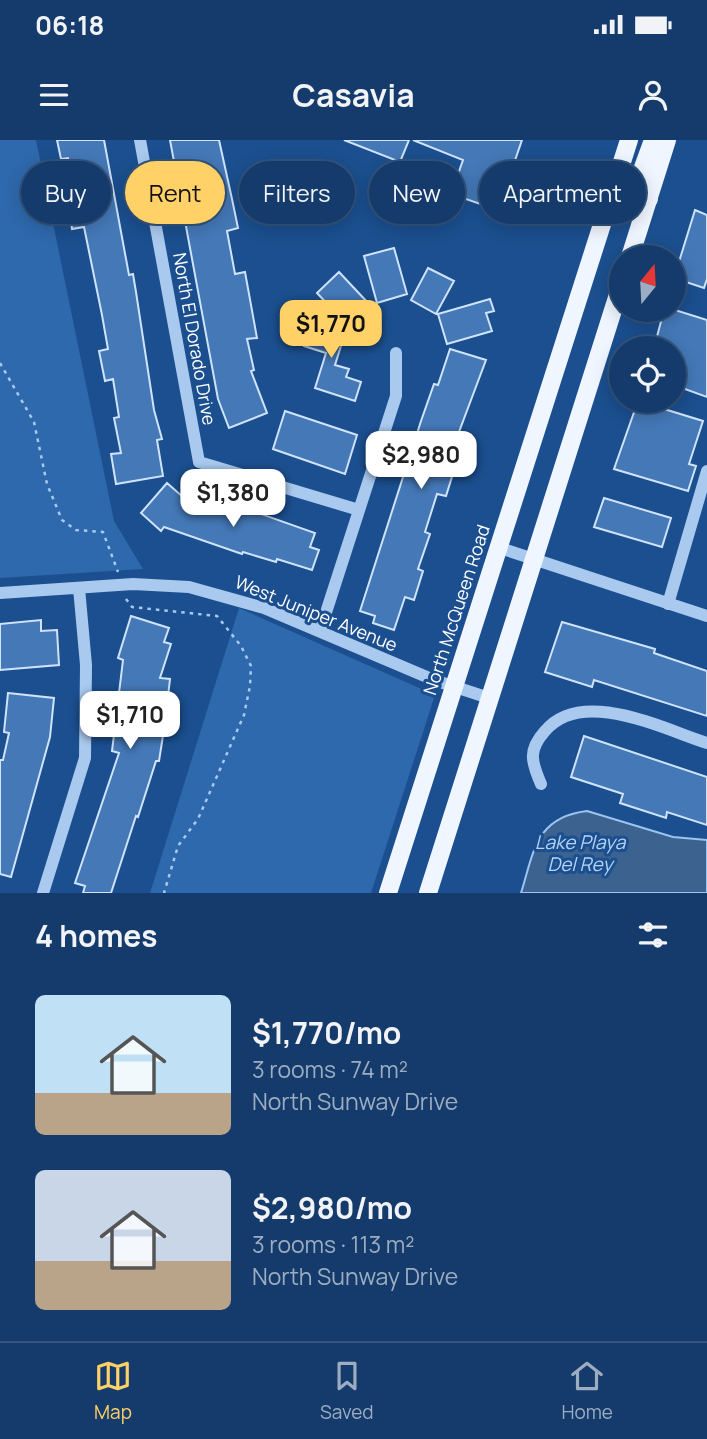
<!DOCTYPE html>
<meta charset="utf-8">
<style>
body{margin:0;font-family:Manrope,sans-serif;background:#1d4271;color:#f1f3f6;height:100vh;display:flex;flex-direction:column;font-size:26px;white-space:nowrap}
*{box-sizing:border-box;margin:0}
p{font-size:23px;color:#9dadc1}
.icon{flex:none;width:38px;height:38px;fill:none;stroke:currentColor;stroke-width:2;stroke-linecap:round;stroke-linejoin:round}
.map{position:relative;height:753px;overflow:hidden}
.drawer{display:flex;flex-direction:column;background:#143b6b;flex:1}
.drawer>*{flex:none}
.hud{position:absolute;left:21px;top:21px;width:665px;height:63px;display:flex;gap:14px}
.needle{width:46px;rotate:18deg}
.fabs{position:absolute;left:609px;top:105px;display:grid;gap:14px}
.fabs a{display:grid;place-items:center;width:77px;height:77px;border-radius:50%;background:#143b6b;box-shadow:0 4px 18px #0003,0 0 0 2px #33557e;font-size:35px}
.price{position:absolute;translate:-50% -60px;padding:0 16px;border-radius:14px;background:#fff;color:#222;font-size:23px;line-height:46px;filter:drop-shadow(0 2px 4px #0008)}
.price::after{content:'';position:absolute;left:50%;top:42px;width:21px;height:16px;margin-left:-10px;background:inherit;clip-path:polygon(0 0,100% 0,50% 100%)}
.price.selected{background:#ffd166;color:#111}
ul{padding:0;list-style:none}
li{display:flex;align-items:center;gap:21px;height:175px;padding:0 35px}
li span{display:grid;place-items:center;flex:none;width:196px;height:140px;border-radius:10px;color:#555}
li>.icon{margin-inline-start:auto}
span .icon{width:84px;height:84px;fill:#fffc;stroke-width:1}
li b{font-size:30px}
h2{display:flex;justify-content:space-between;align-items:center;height:84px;padding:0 35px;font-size:30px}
.tag{padding:0 24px;border-radius:32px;background:#143b6b;box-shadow:0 4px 18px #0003,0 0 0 2px #33557e;font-size:24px;line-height:63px}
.tag.selected{background:#ffd166;color:#111}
.status{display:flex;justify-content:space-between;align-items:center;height:49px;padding:0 35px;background:#143b6b;direction:ltr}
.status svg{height:19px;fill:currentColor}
header{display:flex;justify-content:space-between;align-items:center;height:91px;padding:0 35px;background:#143b6b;font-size:32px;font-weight:700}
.menu{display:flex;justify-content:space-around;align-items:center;height:98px;border-top:2px solid #33557e;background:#143b6b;font-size:19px;color:#9dadc1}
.menu a{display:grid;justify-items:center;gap:4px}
.menu .selected{color:#ffd166}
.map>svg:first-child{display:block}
</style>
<div class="status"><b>06:18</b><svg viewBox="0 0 49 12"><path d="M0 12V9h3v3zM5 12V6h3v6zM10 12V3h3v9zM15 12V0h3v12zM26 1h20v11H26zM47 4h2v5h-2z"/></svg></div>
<header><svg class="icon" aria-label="menu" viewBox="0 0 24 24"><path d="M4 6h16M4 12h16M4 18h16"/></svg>Casavia<svg class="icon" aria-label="person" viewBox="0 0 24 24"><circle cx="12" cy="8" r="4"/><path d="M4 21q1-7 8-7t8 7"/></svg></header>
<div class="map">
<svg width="707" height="753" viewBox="0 0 707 753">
<rect width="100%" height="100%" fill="#1b4f8f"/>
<!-- green -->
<path fill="#2e69ad" d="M0 0H36L114 381 143 429 0 438Z
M239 468 435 555 371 753H150Z"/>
<!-- water -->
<path fill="#3c6290" stroke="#9cc4f0" stroke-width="2" d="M587 671 673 697 707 700V753H521C534 711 536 677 587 671Z"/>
<!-- building -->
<path fill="#4478b7" stroke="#cfe3fa" stroke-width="2" d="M57 0H104L129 135 133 134 136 152 154 270 162 299 157 300 163 336 116 344 111 314 121 313 114 278 119 277 113 239 105 241 99 211 108 209 102 175 84 87 72 89 68 59 76 58 68 18 61 19Z
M170 0H219L232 59 238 88 227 91 235 134 245 132 257 198 247 199 254 230 251 231 267 273 229 288 218 259Z
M344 0H409L400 22Z
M413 0H522L498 70 451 54 463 20Z
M695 70 707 75V139L704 148 674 138Z
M394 108 407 154 377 163 364 116Z
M428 128 454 141 436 174 411 160Z
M339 132 370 165 348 186 317 153Z
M490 159 494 171 486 173 492 191 447 204 438 174Z
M664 170H675L707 180V257L674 245V208H654Z
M313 179 346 190 335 225 349 229 346 237 361 242 355 261 315 248 326 213 304 206Z
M450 209 486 220 447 324 455 327 446 356 437 354 425 392 430 394 418 429 423 431 414 460 405 457 394 490 373 483 375 476 360 471 421 281 434 244 438 245Z
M638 261 703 281 689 324 696 326 688 351 614 329Z
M285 271 357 295 345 334 273 309Z
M167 343 199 371 202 362 224 370 227 362 315 393 310 407 319 410 312 430 277 419 276 422 243 412 242 414 164 387 161 391 141 373Z
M604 358 671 378 662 407 594 387Z
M131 476 169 488 164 502 171 504 160 538 170 539 165 583 159 621H156L138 677 136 676 111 753H83L85 746 75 743 119 613 112 611 123 520 118 518Z
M41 480V491L57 490 59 525 0 530V484Z
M562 482 655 509 654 513 707 531V576L594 540 592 547 545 532Z
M8 553 54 558 50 597 11 737 0 734V620H3L9 593 4 592Z
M584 596 707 637V685L667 672 666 678 620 663 623 654 571 637Z"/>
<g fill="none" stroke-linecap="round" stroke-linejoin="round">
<!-- path -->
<path stroke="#a9c9ee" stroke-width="2.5" stroke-dasharray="3.5 5" stroke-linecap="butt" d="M0 223 34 282 47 344 62 380 76 390 103 392 118 432
M126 459 132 467 217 476 241 506 251 526 250 546 244 575 198 679 178 706 164 753"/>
<!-- minor -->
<path stroke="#a9c9ee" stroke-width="12" d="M140 0 199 322 359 370
M500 408 707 476
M0 453 133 444 189 447 264 468 434 540 489 558
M668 464 707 331
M320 491 396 256V213
M541 644C531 621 528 610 545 591 582 547 663 589 707 603
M43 753 85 618 86 525 79 448"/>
<!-- major -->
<path stroke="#f0f6ff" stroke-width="18" d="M649 59 642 30 653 0
M630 117 667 0
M388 753 629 0
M428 753 621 145"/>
</g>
<g text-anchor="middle" stroke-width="6" stroke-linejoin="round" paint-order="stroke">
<!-- street labels -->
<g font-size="18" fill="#fff" stroke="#1b4f8f">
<text transform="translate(194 199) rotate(80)" y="6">North El Dorado Drive</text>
<text transform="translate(457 470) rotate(-72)" y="6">North McQueen Road</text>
<text transform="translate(316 474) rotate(22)" y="6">West Juniper Avenue</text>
</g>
<!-- water labels -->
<g font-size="19" font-style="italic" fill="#b5d3f5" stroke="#1b4f8f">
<text x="580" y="709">Lake Playa<tspan x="580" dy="22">Del Rey</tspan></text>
</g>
</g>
</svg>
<div class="fabs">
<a><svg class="needle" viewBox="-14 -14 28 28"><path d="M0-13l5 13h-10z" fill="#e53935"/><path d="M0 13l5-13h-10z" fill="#9dadc1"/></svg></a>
<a><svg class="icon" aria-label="locate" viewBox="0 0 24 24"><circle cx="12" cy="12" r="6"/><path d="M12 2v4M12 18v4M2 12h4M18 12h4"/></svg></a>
</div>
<b class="price selected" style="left:331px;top:220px">$1,770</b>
<b class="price" style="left:421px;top:351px">$2,980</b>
<b class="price" style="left:233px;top:389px">$1,380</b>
<b class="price" style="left:130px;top:611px">$1,710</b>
<div class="hud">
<a class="tag">Buy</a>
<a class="tag selected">Rent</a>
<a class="tag">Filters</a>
<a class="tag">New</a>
<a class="tag">Apartment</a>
</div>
</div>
<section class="drawer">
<h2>4 homes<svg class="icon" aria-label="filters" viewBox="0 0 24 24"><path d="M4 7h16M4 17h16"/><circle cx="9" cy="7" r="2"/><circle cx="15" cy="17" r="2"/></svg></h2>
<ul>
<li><span style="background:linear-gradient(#bfe0f5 70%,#b9a48a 0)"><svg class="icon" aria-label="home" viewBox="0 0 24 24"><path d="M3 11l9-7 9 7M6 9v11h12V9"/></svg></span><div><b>$1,770/mo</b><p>3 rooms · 74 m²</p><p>North Sunway Drive</p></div></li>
<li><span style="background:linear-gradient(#c9d6e8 65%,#b9a48a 0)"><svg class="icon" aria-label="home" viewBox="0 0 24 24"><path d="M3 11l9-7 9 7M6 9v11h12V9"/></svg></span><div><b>$2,980/mo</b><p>3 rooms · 113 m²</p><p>North Sunway Drive</p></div></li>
</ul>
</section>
<nav class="menu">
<a class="selected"><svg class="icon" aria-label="map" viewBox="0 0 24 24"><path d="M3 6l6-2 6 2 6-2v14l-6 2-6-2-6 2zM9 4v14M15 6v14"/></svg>Map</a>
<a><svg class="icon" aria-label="saved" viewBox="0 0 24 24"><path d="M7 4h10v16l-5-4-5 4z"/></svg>Saved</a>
<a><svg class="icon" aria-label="home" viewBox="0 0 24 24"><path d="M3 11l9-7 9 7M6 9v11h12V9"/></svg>Home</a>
</nav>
